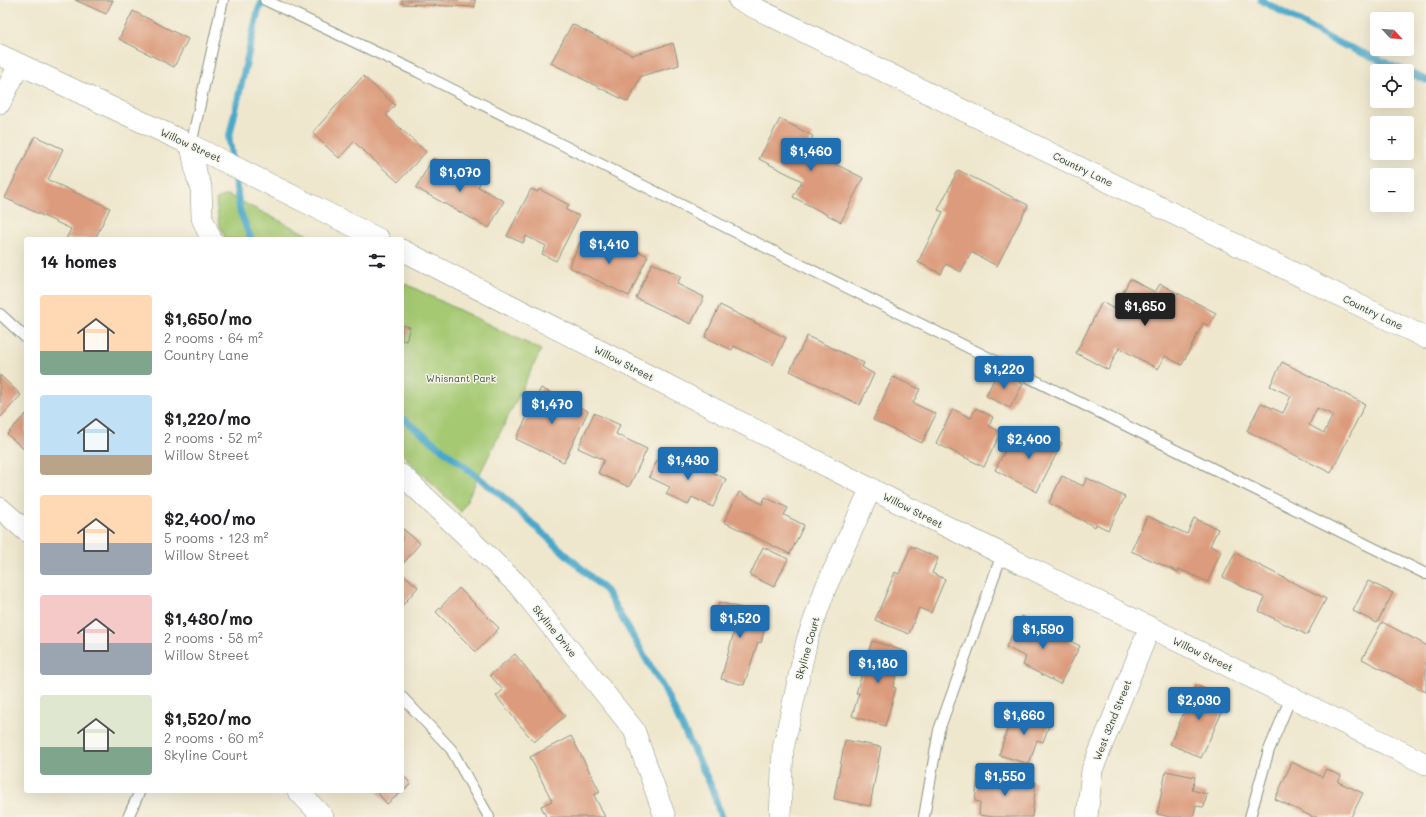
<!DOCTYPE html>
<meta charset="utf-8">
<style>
body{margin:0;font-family:Mali,sans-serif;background:#f6f6f6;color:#202124;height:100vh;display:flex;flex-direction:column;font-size:15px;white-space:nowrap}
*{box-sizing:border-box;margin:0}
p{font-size:13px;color:#757577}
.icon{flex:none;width:22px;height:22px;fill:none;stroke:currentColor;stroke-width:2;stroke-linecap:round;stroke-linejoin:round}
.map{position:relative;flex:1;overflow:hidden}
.side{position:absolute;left:24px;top:237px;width:380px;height:556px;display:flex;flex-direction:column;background:#fff;border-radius:4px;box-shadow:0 4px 16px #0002}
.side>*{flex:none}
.needle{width:26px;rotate:116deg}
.buttons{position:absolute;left:1370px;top:12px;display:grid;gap:8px}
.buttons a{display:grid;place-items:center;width:44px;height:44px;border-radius:4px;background:#fff;box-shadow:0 4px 16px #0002;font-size:20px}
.price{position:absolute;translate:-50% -34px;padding:0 9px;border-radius:4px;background:#1f6fb2;color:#fff;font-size:13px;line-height:26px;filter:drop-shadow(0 1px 2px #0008)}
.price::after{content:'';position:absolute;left:50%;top:24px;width:12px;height:9px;margin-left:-6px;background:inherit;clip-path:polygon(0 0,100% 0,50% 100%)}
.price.current{background:#222;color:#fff}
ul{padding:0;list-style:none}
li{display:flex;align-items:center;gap:12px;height:100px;padding:0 16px}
li span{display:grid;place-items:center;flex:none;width:112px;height:80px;border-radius:4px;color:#555}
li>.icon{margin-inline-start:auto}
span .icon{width:48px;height:48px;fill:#fffc;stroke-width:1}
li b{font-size:17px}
h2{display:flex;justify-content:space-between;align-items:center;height:48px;padding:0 16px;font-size:17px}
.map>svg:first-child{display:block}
</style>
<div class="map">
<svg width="1426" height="817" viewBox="0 0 1426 817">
<rect width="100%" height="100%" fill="#f7f3e8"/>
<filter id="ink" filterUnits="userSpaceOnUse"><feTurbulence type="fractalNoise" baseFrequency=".025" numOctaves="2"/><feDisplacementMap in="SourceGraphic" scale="8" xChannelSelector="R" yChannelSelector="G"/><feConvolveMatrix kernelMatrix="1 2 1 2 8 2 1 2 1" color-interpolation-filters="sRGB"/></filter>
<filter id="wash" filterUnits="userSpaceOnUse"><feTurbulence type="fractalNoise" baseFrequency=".012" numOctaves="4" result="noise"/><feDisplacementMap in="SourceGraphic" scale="16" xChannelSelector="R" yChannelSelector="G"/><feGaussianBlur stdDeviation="0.9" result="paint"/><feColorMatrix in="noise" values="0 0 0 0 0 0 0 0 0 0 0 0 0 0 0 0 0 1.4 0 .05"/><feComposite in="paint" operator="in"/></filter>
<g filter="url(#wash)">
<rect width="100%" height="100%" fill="#efe7cd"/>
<!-- green -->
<path fill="#a5c972" stroke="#628353" d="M228 195 316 239H226L219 226 216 199Z
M402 282 541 350 461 512 402 454Z"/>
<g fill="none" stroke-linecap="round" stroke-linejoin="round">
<!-- stream -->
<path stroke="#4aa8c9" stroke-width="7" d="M1261 0 1332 40 1405 71
M1407 72 1426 80
M251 239 240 211 229 138 258 11 263 0
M402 418 501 495 606 591 664 689 712 788 721 817"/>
</g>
<g id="blocks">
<!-- building -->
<path fill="#dc9b7c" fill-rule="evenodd" d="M75 0H113L106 14Z
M402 0H475V7L402 4Z
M133 11 188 39 174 67 119 39Z
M572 24 632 55 673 43 679 65 641 76 628 102 551 63Z
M363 76 395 105 386 115 426 152 398 182 354 142 339 158 312 133Z
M780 119 813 136 806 149 863 178 841 222 793 197 802 181 759 159Z
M35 136 63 149 48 180 110 208 95 239H66L71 229 5 198Z
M433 158 480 183 478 187 504 201 489 228 416 188Z
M958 170 1028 205 997 266 971 252 961 272 946 264 941 274 918 262 943 212 938 210Z
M531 189 538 192 539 189 569 205 566 210 579 216 556 261 542 254 546 246 526 236 523 243 507 236Z
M583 236 617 252 621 243 648 256 629 296 569 267Z
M652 263 681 276 677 284 704 297 691 324 636 298Z
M1130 279 1155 292 1160 284 1216 313 1209 326 1203 323 1182 365 1165 356 1158 369 1119 348 1108 370 1076 353 1102 302 1114 309Z
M720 305 786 338 773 365 734 346 732 350 705 337Z
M402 325 410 327 406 341 402 340Z
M807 336 864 363 862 367 874 374 860 405 790 371Z
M1282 362 1365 404 1331 473 1247 431 1261 403 1283 413 1291 396 1270 386ZM1317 408 1333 415 1324 433 1309 425Z
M998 371 1023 384 1010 408 986 396Z
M0 375 21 395 1 417 0 416Z
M893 377 920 389 913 403 936 414 922 443 873 420Z
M541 388 588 411 564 462 516 439Z
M976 408 993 417 989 426 1001 432 984 467 936 443 953 409 971 418Z
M594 413 620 425 616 434 647 449 629 487 598 473 604 460 578 448Z
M26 414V451L7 434Z
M1031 428 1062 443 1037 492 995 470 1010 441 1021 447Z
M661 453 685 464 687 460 726 479 713 507 692 497 688 505 666 494 670 487 649 477Z
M1062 476 1083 486 1087 478 1125 497 1108 530 1096 524 1095 527 1049 503Z
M739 492 762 504 765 497 788 508 784 515 804 525 790 554 724 522Z
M1147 516 1187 534 1194 518 1218 529 1210 546 1221 551 1208 582 1179 569 1178 572 1131 551Z
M402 528 420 543 402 565Z
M911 546 938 558 932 573 945 579 931 613 919 608 909 634 875 620 895 572 899 574Z
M763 547 788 559 774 587 750 575Z
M1235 553 1326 599 1307 635 1259 611 1265 598 1223 577Z
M402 573 418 587 402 606Z
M1368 581 1393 593 1377 623 1353 611Z
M459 588 499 628 476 652 436 612Z
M719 602 768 615 761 643 758 642 744 685 721 679 734 632 713 627Z
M1022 616 1080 646 1060 684 1023 665 1026 657 1006 647Z
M1382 622 1426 645V692L1362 659Z
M872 641 904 651 893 687 896 688 885 726 852 716 859 693H856Z
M515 654 565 716 534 742 496 696 503 690 490 675Z
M1196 685 1228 699 1201 758 1170 744Z
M1014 708 1051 720 1043 742 1037 740 1029 764 999 755Z
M571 736 600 792 594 795 605 817H546L541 806 552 801 530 757Z
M845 740 881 747 870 806 834 799Z
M1292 762 1322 777 1326 769 1341 776 1338 782 1363 793 1351 817H1313L1275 799Z
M1166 771 1195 777 1192 790 1207 794 1204 807 1196 806 1193 817H1170L1157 814Z
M402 774 411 784 387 804 376 791H402Z
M978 775 1036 782 1032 817H994L979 815 980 802 975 801Z"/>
</g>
</g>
<g filter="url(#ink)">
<use href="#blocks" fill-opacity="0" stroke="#879280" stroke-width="1"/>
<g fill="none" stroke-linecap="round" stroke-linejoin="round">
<!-- service casing -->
<g stroke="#879280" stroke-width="12">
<path id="service" d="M265 0 418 72 765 247 1426 574
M191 145 223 0
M0 314 26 338
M402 697 451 749 489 817
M128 817 140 791
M924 817 939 730 1002 554
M1250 817 1269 750 1291 697"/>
</g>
<!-- minor casing -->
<g stroke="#879280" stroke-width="22">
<path id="minor" d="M739 0 1426 338
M0 55 191 145 379 239
M0 103 19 65
M191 145 197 177 201 186 202 218 211 239
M402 250 891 499 1426 764
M402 475 518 585 634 730 665 817
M0 508 26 531
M298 791 323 817
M780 817 783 749 807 640 826 587 871 488
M1087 817 1092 770 1150 627"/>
</g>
<!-- service -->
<use href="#service" stroke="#fff" stroke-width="10"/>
<!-- minor -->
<use href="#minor" stroke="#fff" stroke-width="21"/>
</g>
</g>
<g text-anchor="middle" stroke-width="3" stroke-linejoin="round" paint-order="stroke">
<!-- street labels -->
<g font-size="10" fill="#1f3d34" stroke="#f7f3e8">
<text transform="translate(191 145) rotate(25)" y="4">Willow Street</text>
<text transform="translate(1083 169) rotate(26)" y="4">Country Lane</text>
<text transform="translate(1373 312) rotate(26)" y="4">Country Lane</text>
<text transform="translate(624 363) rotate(27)" y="4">Willow Street</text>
<text transform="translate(913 510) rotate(27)" y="4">Willow Street</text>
<text transform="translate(555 631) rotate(51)" y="4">Skyline Drive</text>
<text transform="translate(807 648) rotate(-74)" y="4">Skyline Court</text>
<text transform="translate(1203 654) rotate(26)" y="4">Willow Street</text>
<text transform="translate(1112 720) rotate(-68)" y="4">West 32nd Street</text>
</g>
<!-- park labels -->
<g font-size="10" fill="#3a5940" stroke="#f7f3e8">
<text x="461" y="382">Whisnant Park</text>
</g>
</g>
</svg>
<div class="buttons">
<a><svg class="needle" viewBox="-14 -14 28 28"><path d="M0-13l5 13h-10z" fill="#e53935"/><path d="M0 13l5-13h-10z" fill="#757577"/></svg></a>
<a><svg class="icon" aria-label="locate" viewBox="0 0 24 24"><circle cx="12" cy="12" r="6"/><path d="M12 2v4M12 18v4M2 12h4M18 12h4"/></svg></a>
<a>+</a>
<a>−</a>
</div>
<b class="price" style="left:811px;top:172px">$1,460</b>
<b class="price" style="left:460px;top:193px">$1,070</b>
<b class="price" style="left:609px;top:265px">$1,410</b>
<b class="price current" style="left:1145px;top:327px">$1,650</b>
<b class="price" style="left:1004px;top:390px">$1,220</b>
<b class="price" style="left:552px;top:425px">$1,470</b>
<b class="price" style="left:1029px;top:460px">$2,400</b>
<b class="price" style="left:688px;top:481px">$1,430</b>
<b class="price" style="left:740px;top:639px">$1,520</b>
<b class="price" style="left:1043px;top:650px">$1,590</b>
<b class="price" style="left:878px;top:684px">$1,180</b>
<b class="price" style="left:1199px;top:721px">$2,030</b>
<b class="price" style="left:1024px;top:736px">$1,660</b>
<b class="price" style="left:1005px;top:797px">$1,550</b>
<section class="side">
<h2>14 homes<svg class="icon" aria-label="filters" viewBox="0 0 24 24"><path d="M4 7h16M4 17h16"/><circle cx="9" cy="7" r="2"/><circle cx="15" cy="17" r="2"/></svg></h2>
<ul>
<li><span style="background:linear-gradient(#ffd9b3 70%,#7fa58c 0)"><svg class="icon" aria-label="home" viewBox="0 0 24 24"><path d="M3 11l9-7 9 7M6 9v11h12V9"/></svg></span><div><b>$1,650/mo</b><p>2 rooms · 64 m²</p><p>Country Lane</p></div></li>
<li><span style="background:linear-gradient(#bfe0f5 75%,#b9a48a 0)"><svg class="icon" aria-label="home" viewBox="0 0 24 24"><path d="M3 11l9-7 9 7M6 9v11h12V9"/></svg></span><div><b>$1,220/mo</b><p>2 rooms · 52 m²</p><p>Willow Street</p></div></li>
<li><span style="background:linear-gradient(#ffd9b3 60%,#9aa5b1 0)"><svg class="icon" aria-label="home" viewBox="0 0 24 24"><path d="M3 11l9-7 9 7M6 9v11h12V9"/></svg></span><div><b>$2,400/mo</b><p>5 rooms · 123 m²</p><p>Willow Street</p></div></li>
<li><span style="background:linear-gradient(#f6c9c9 60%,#9aa5b1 0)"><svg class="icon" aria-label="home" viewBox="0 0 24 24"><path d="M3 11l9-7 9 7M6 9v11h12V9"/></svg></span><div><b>$1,430/mo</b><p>2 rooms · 58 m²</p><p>Willow Street</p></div></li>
<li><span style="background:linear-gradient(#dfe7d0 65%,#7fa58c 0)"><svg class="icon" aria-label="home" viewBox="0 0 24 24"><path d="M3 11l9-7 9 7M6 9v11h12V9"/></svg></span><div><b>$1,520/mo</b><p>2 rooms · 60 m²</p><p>Skyline Court</p></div></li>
</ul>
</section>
</div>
